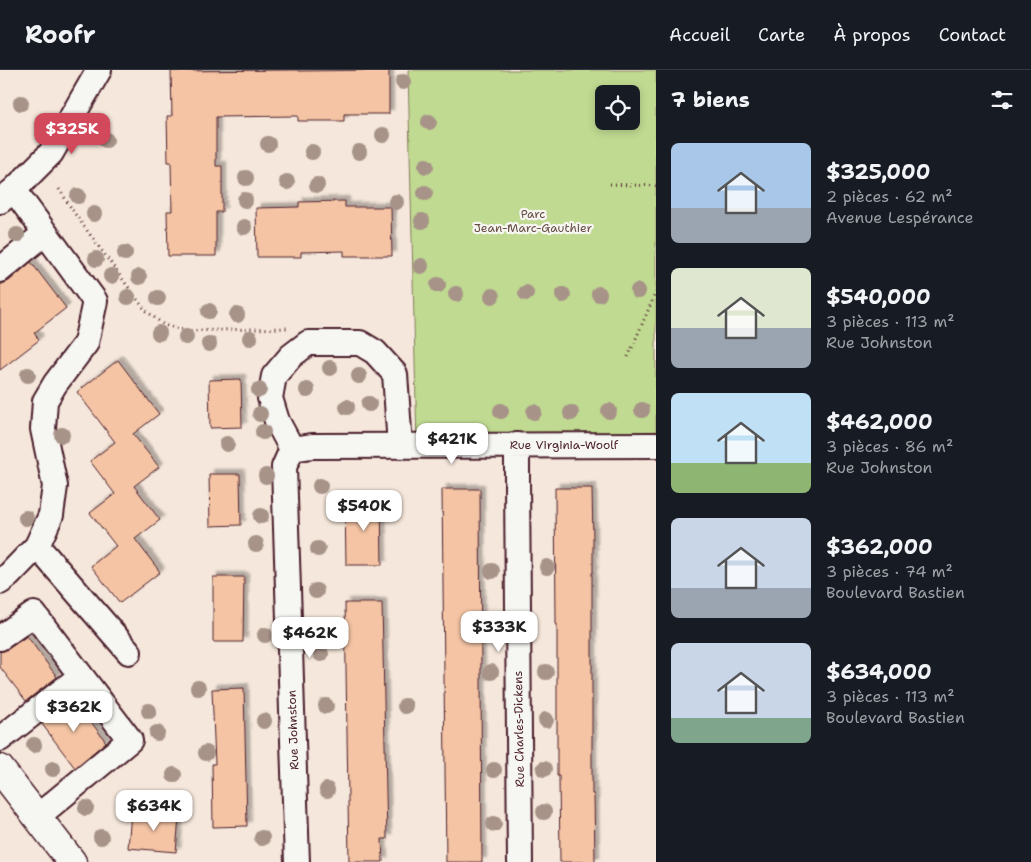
<!DOCTYPE html>
<html lang="fr">
<meta charset="utf-8">
<style>
body{margin:0;font-family:"Shantell Sans",sans-serif;background:#20242c;color:#f1f3f6;height:100vh;display:flex;flex-direction:column;font-size:19px;white-space:nowrap}
*{box-sizing:border-box;margin:0}
p{font-size:16px;color:#9ea1a6}
.icon{flex:none;width:28px;height:28px;fill:none;stroke:currentColor;stroke-width:2;stroke-linecap:round;stroke-linejoin:round}
.map{position:relative;flex:1;overflow:hidden}
.panel{display:flex;flex-direction:column;background:#171b24;width:375px}
.panel>*{flex:none}
.buttons{position:absolute;left:595px;top:15px;display:grid;gap:10px}
.buttons a{display:grid;place-items:center;width:45px;height:45px;border-radius:8px;background:#171b24;box-shadow:0 2px 8px #0003;font-size:25px}
.price{position:absolute;translate:-50% -42px;padding:0 11px;border-radius:10px;background:#fff;color:#222;font-size:16px;line-height:32px;filter:drop-shadow(0 1px 2px #0008)}
.price::after{content:'';position:absolute;left:50%;top:30px;width:15px;height:11px;margin-left:-8px;background:inherit;clip-path:polygon(0 0,100% 0,50% 100%)}
.price.on{background:#d1495b;color:#fff}
ul{padding:0;list-style:none}
li{display:flex;align-items:center;gap:15px;height:125px;padding:0 15px}
li span{display:grid;place-items:center;flex:none;width:140px;height:100px;border-radius:8px;color:#555}
li>.icon{margin-inline-start:auto}
span .icon{width:60px;height:60px;fill:#fffc;stroke-width:1}
li b{font-size:21px}
h2{display:flex;justify-content:space-between;align-items:center;height:60px;padding:0 15px;font-size:21px}
header{display:flex;align-items:center;gap:30px;box-sizing:border-box;height:70px;padding:0 25px;background:#171b24;border-bottom:1px solid #363941}
header strong{font-size:24px}
nav{display:flex;gap:28px;margin-inline-start:auto;font-size:18px}
main{display:flex;flex:1;min-height:0}
.map>svg:first-child{display:block}
</style>
<header>
<strong>Roofr</strong>
<nav><a>Accueil</a><a>Carte</a><a>À propos</a><a>Contact</a></nav>
</header>
<main>
<div class="map">
<svg width="656" height="792" viewBox="0 0 656 792">
<defs>
<filter id="shadow"><feDropShadow dx="4.5" dy="-4.5" stdDeviation="1" flood-color="#0004"/></filter>
</defs>
<rect width="100%" height="100%" fill="#f5e7db"/>
<filter id="ink" filterUnits="userSpaceOnUse"><feTurbulence type="fractalNoise" baseFrequency=".02" numOctaves="2"/><feDisplacementMap in="SourceGraphic" scale="10" xChannelSelector="R" yChannelSelector="G"/><feConvolveMatrix kernelMatrix="1 2 1 2 8 2 1 2 1" color-interpolation-filters="sRGB"/></filter>
<g filter="url(#ink)">
<!-- green -->
<path fill="#c0da91" stroke="#857c5e" fill-rule="evenodd" d="M408 0H656V375L417 376ZM604 24H631V51H604Z"/>
<!-- building -->
<path fill="#f4c4a4" stroke="#4a1f2b" filter="url(#shadow)" d="M298 0V1L389 0V44H344V51H298V46L216 47V96H222V142H216V186H168L167 141H172L171 92H168L167 46H172L171 1Z
M345 131V137H391L392 186H344V181L301 182V187H257L256 138 299 137V132Z
M31 192 66 238 34 263 39 270 0 300V215L9 211Z
M118 290 159 344 133 364 159 397 134 416 160 450 135 469 160 502 120 533 91 496 116 476 90 443 115 424 90 391 115 372 77 322Z
M241 309 242 357 210 358 209 310Z
M209 404H240L241 455 210 456Z
M555 418H592L593 470V503H592V724H594L595 792H560L559 706H557V554H556Z
M442 419H480L482 792H446Z
M345 429H381L382 495H346Z
M213 507H244L243 572H213Z
M345 533H382L387 769H382L383 792H349Z
M27 566 57 607 26 631 0 597V582L8 579Z
M244 618 247 756 213 757 212 694H215L212 619Z
M74 629 106 672 75 698 42 654Z
M131 743 179 747 176 782 128 778Z"/>
<g fill="none" stroke-linecap="round" stroke-linejoin="round">
<!-- minor casing -->
<g stroke="#4a1f2b" stroke-width="28">
<path id="minor" d="M0 131 14 120 51 83 99 0
M0 200 45 163
M517 375V412L520 792
M292 379 284 397 297 792
M292 379 312 376 656 375
M292 379 277 351 270 328 274 306 291 286 308 273H360L375 282 395 304 400 376
M37 476 129 582
M0 512 9 505 37 476 51 445 55 416 43 359 45 331 55 314 86 273 95 231 14 120
M0 568 34 544 130 670 37 747
M0 669 81 606"/>
</g>
<!-- major casing -->
<g stroke="#4a1f2b" stroke-width="31">
<path id="major" d="M0 699 72 792"/>
</g>
<!-- path -->
<path stroke="#4a1f2b" stroke-width="3" stroke-dasharray="1 4" stroke-linecap="butt" d="M610 114 656 116
M59 119 75 144 145 240 164 255 187 261 287 258
M628 287 656 222"/>
<!-- minor -->
<use href="#minor" stroke="#f6f6f2" stroke-width="24"/>
<!-- major -->
<use href="#major" stroke="#f6f6f2" stroke-width="28"/>
</g>
<!-- trees -->
<g fill="#a79388">
<circle cx="403" cy="12" r="8"/>
<circle cx="21" cy="33" r="8"/>
<circle cx="429" cy="52" r="8"/>
<circle cx="383" cy="65" r="8"/>
<circle cx="106" cy="70" r="8"/>
<circle cx="268" cy="74" r="8"/>
<circle cx="312" cy="82" r="8"/>
<circle cx="359" cy="82" r="8"/>
<circle cx="426" cy="96" r="8"/>
<circle cx="246" cy="108" r="8"/>
<circle cx="287" cy="112" r="8"/>
<circle cx="317" cy="115" r="8"/>
<circle cx="425" cy="123" r="8"/>
<circle cx="78" cy="126" r="8"/>
<circle cx="245" cy="130" r="8"/>
<circle cx="396" cy="132" r="8"/>
<circle cx="94" cy="144" r="8"/>
<circle cx="422" cy="151" r="8"/>
<circle cx="244" cy="157" r="8"/>
<circle cx="17" cy="165" r="8"/>
<circle cx="125" cy="183" r="8"/>
<circle cx="96" cy="189" r="8"/>
<circle cx="421" cy="196" r="8"/>
<circle cx="111" cy="206" r="8"/>
<circle cx="139" cy="207" r="8"/>
<circle cx="438" cy="215" r="8"/>
<circle cx="638" cy="221" r="8"/>
<circle cx="526" cy="223" r="8"/>
<circle cx="456" cy="224" r="8"/>
<circle cx="599" cy="224" r="8"/>
<circle cx="563" cy="225" r="8"/>
<circle cx="492" cy="226" r="8"/>
<circle cx="128" cy="227" r="8"/>
<circle cx="158" cy="228" r="8"/>
<circle cx="209" cy="241" r="8"/>
<circle cx="237" cy="245" r="8"/>
<circle cx="159" cy="263" r="8"/>
<circle cx="186" cy="267" r="8"/>
<circle cx="250" cy="268" r="8"/>
<circle cx="209" cy="274" r="8"/>
<circle cx="330" cy="298" r="8"/>
<circle cx="28" cy="305" r="8"/>
<circle cx="359" cy="306" r="8"/>
<circle cx="259" cy="320" r="8"/>
<circle cx="307" cy="320" r="8"/>
<circle cx="369" cy="334" r="8"/>
<circle cx="347" cy="337" r="8"/>
<circle cx="642" cy="340" r="8"/>
<circle cx="501" cy="341" r="8"/>
<circle cx="609" cy="341" r="8"/>
<circle cx="534" cy="342" r="8"/>
<circle cx="571" cy="343" r="8"/>
<circle cx="260" cy="344" r="8"/>
<circle cx="263" cy="362" r="8"/>
<circle cx="62" cy="365" r="8"/>
<circle cx="227" cy="374" r="8"/>
<circle cx="266" cy="406" r="8"/>
<circle cx="320" cy="416" r="8"/>
<circle cx="261" cy="446" r="8"/>
<circle cx="26" cy="448" r="8"/>
<circle cx="256" cy="474" r="8"/>
<circle cx="318" cy="479" r="8"/>
<circle cx="547" cy="497" r="8"/>
<circle cx="492" cy="501" r="8"/>
<circle cx="316" cy="521" r="8"/>
<circle cx="493" cy="549" r="8"/>
<circle cx="265" cy="565" r="8"/>
<circle cx="321" cy="584" r="8"/>
<circle cx="491" cy="602" r="8"/>
<circle cx="546" cy="602" r="8"/>
<circle cx="198" cy="618" r="8"/>
<circle cx="326" cy="636" r="8"/>
<circle cx="405" cy="636" r="8"/>
<circle cx="149" cy="641" r="8"/>
<circle cx="546" cy="650" r="8"/>
<circle cx="264" cy="651" r="8"/>
<circle cx="157" cy="663" r="8"/>
<circle cx="34" cy="675" r="8"/>
<circle cx="206" cy="683" r="8"/>
<circle cx="53" cy="699" r="8"/>
<circle cx="544" cy="699" r="8"/>
<circle cx="494" cy="700" r="8"/>
<circle cx="174" cy="705" r="8"/>
<circle cx="327" cy="720" r="8"/>
<circle cx="86" cy="738" r="8"/>
<circle cx="544" cy="742" r="8"/>
<circle cx="494" cy="754" r="8"/>
<circle cx="101" cy="767" r="8"/>
<circle cx="262" cy="768" r="8"/>
</g>
</g>
<g text-anchor="middle" stroke-width="4.5" stroke-linejoin="round" paint-order="stroke">
<!-- park labels -->
<g font-size="12" fill="#684e44" stroke="#f6f6f2">
<text x="533" y="148">Parc<tspan x="533" dy="14">Jean-Marc-Gauthier</tspan></text>
</g>
<!-- street labels -->
<g font-size="12" fill="#4a1f2b" stroke="#f6f6f2">
<text x="564" y="379">Rue Virginia-Woolf</text>
<text transform="translate(519 659) rotate(-91)" y="4">Rue Charles-Dickens</text>
<text transform="translate(293 660) rotate(-92)" y="4">Rue Johnston</text>
</g>
</g>
</svg>
<div class="buttons">
<a><svg class="icon" aria-label="locate" viewBox="0 0 24 24"><circle cx="12" cy="12" r="6"/><path d="M12 2v4M12 18v4M2 12h4M18 12h4"/></svg></a>
</div>
<b class="price on" style="left:72px;top:85px">$325K</b>
<b class="price" style="left:452px;top:395px">$421K</b>
<b class="price" style="left:364px;top:462px">$540K</b>
<b class="price" style="left:499px;top:583px">$333K</b>
<b class="price" style="left:310px;top:589px">$462K</b>
<b class="price" style="left:74px;top:663px">$362K</b>
<b class="price" style="left:154px;top:762px">$634K</b>
</div>
<section class="panel">
<h2>7 biens<svg class="icon" aria-label="filters" viewBox="0 0 24 24"><path d="M4 7h16M4 17h16"/><circle cx="9" cy="7" r="2"/><circle cx="15" cy="17" r="2"/></svg></h2>
<ul>
<li><span style="background:linear-gradient(#a9c7e8 65%,#9aa5b1 0)"><svg class="icon" aria-label="home" viewBox="0 0 24 24"><path d="M3 11l9-7 9 7M6 9v11h12V9"/></svg></span><div><b>$325,000</b><p>2 pièces · 62 m²</p><p>Avenue Lespérance</p></div></li>
<li><span style="background:linear-gradient(#dfe7d0 60%,#9aa5b1 0)"><svg class="icon" aria-label="home" viewBox="0 0 24 24"><path d="M3 11l9-7 9 7M6 9v11h12V9"/></svg></span><div><b>$540,000</b><p>3 pièces · 113 m²</p><p>Rue Johnston</p></div></li>
<li><span style="background:linear-gradient(#bfe0f5 70%,#8fb573 0)"><svg class="icon" aria-label="home" viewBox="0 0 24 24"><path d="M3 11l9-7 9 7M6 9v11h12V9"/></svg></span><div><b>$462,000</b><p>3 pièces · 86 m²</p><p>Rue Johnston</p></div></li>
<li><span style="background:linear-gradient(#c9d6e8 70%,#9aa5b1 0)"><svg class="icon" aria-label="home" viewBox="0 0 24 24"><path d="M3 11l9-7 9 7M6 9v11h12V9"/></svg></span><div><b>$362,000</b><p>3 pièces · 74 m²</p><p>Boulevard Bastien</p></div></li>
<li><span style="background:linear-gradient(#c9d6e8 75%,#7fa58c 0)"><svg class="icon" aria-label="home" viewBox="0 0 24 24"><path d="M3 11l9-7 9 7M6 9v11h12V9"/></svg></span><div><b>$634,000</b><p>3 pièces · 113 m²</p><p>Boulevard Bastien</p></div></li>
</ul>
</section>
</main>
